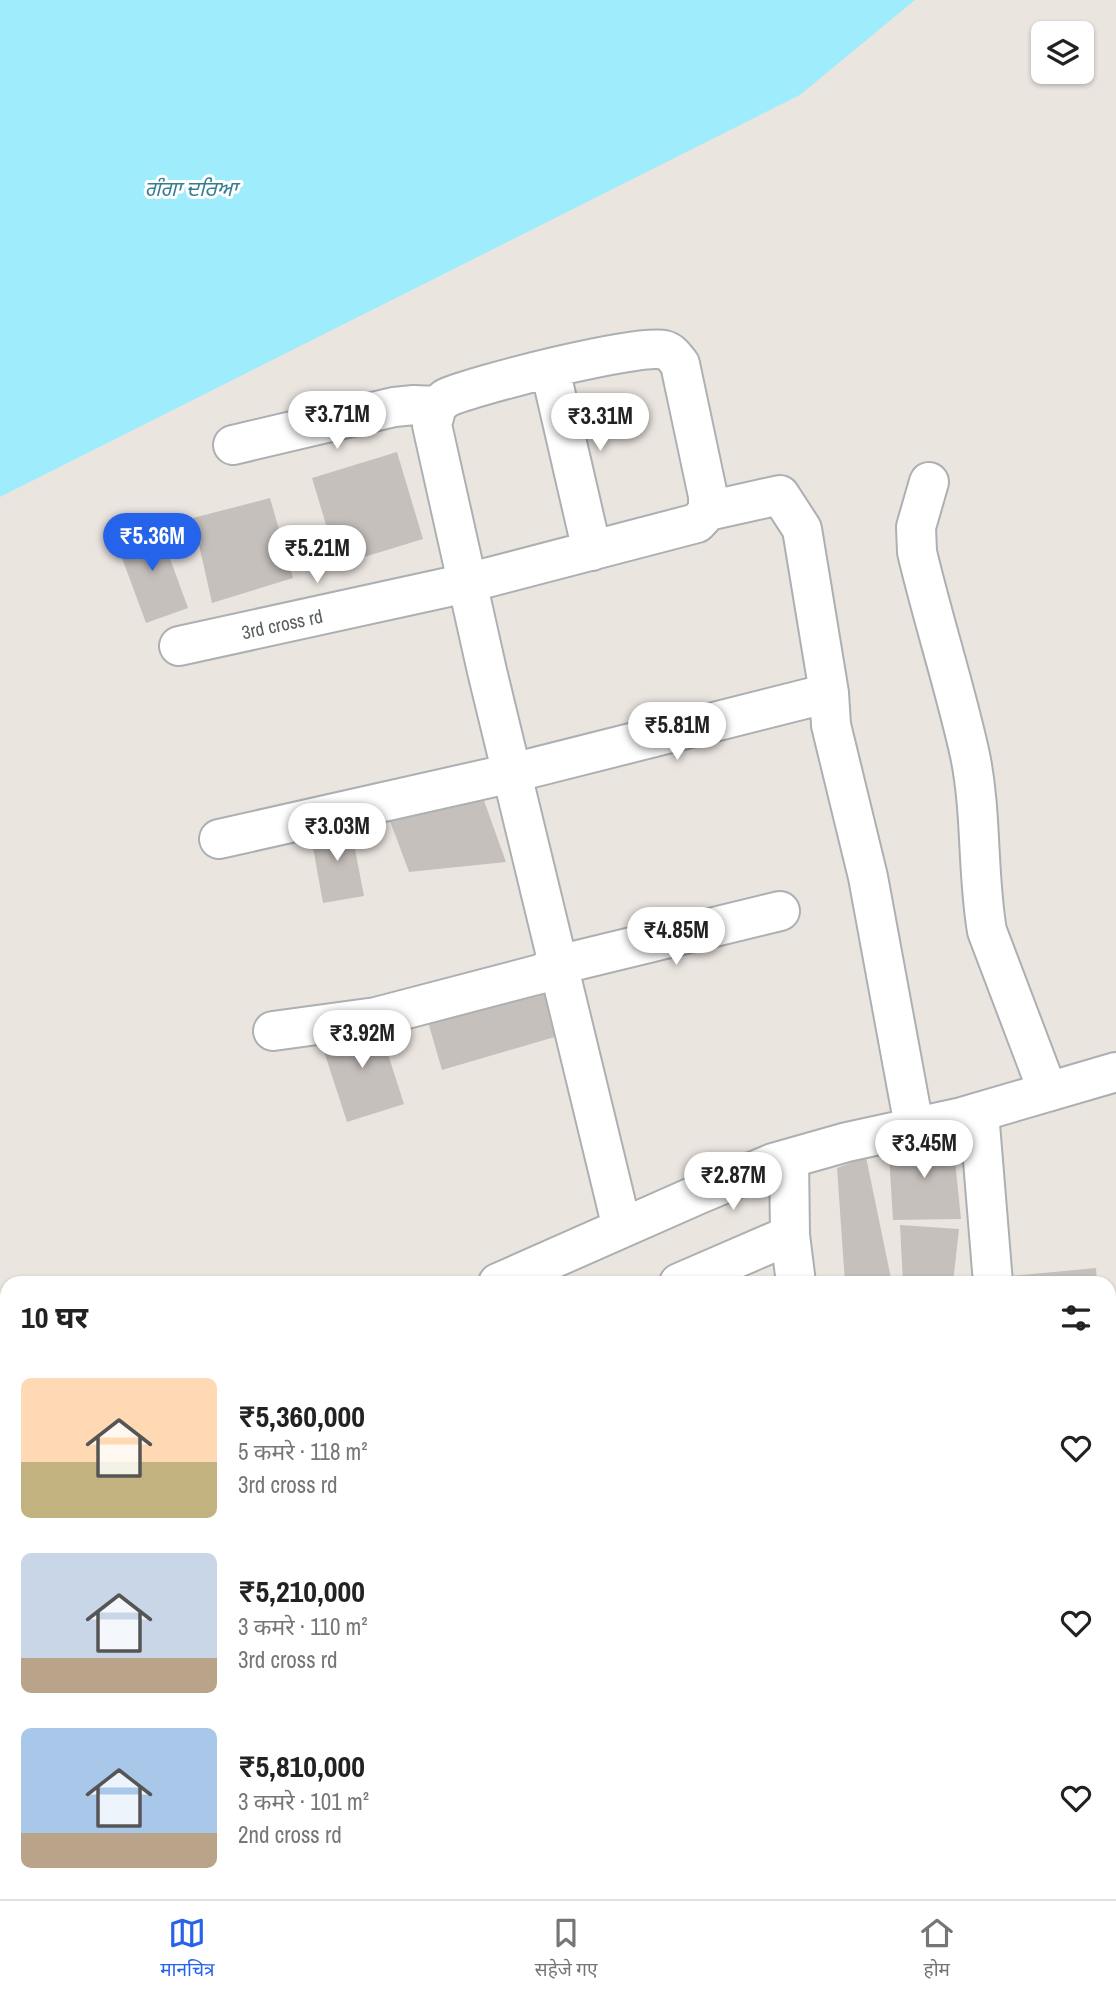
<!DOCTYPE html>
<html lang="hi">
<meta charset="utf-8">
<style>
body{margin:0;font-family:"Archivo Narrow","Noto Sans Devanagari","Noto Sans Gurmukhi",sans-serif;background:#f6f6f6;color:#222;height:100vh;display:flex;flex-direction:column;font-size:26px;white-space:nowrap}
*{box-sizing:border-box;margin:0}
p{font-size:23px;color:#767676}
.icon{flex:none;width:38px;height:38px;fill:none;stroke:currentColor;stroke-width:2;stroke-linecap:round;stroke-linejoin:round}
.map{position:relative;flex:1;overflow:hidden}
.sheet{position:absolute;left:0px;top:1276px;width:1116px;height:625px;display:flex;flex-direction:column;background:#fff;border-radius:21px 21px 0 0;box-shadow:0 2px 5px #0004}
.sheet>*{flex:none}
.buttons{position:absolute;left:1031px;top:21px;display:grid;gap:14px}
.buttons a{display:grid;place-items:center;width:63px;height:63px;border-radius:10px;background:#fff;box-shadow:0 2px 5px #0004;font-size:35px}
.price{position:absolute;translate:-50% -60px;padding:0 16px;border-radius:24px;background:#fff;color:#222;font-size:23px;line-height:46px;filter:drop-shadow(0 2px 4px #0008)}
.price::after{content:'';position:absolute;left:50%;top:42px;width:21px;height:16px;margin-left:-10px;background:inherit;clip-path:polygon(0 0,100% 0,50% 100%)}
.price.active{background:#2563eb;color:#fff}
ul{padding:0;list-style:none}
li{display:flex;align-items:center;gap:21px;height:175px;padding:0 21px}
li span{display:grid;place-items:center;flex:none;width:196px;height:140px;border-radius:10px;color:#555}
li>.icon{margin-inline-start:auto}
span .icon{width:84px;height:84px;fill:#fffc;stroke-width:1}
li b{font-size:30px}
h2{display:flex;justify-content:space-between;align-items:center;height:84px;padding:0 21px;font-size:30px}
.dock{display:flex;justify-content:space-around;align-items:center;height:98px;border-top:2px solid #e0e0e0;background:#fff;font-size:19px;color:#767676}
.dock a{display:grid;justify-items:center;gap:4px}
.dock .active{color:#2563eb}
.map>svg:first-child{display:block}
</style>
<div class="map">
<svg width="1116" height="1899" viewBox="0 0 1116 1899">
<rect width="100%" height="100%" fill="#ebe5e0"/>
<!-- green -->
<path fill="#c7e3bc" d="M403 1894H531V1899H403Z"/>
<!-- water -->
<path fill="#9fedfc" d="M0 0H915L800 95 0 497Z"/>
<!-- building -->
<path fill="#c6c0bd" d="M397 452 423 539 338 565 312 478Z
M270 498 293 578 212 603 193 518Z
M157 523 188 608 146 623 115 539Z
M477 781 506 862 409 872 387 813Z
M350 823 364 896 323 903 310 831Z
M540 974 558 1036 442 1070 424 1008Z
M376 1017 404 1104 347 1122 319 1036Z
M888 1139 953 1141 961 1219 893 1220Z
M866 1157 892 1283H845L837 1168Z
M900 1225 959 1229 953 1283H903Z
M1096 1268 1097 1283H1011V1276Z
M1116 1493V1570L1110 1571V1494Z
M1116 1660V1751L1110 1752V1661Z"/>
<g fill="none" stroke-linecap="round" stroke-linejoin="round">
<!-- minor casing -->
<g stroke="#acb0b2" stroke-width="42">
<path id="minor" d="M550 369 592 551
M233 445 394 407 414 405 437 406
M929 482 916 527 917 552C933 620 955 687 970 755 982 813 977 873 987 931L1048 1092
M708 511 780 495 802 529 829 693 831 725 868 877 914 1126
M179 646 467 583 697 523 708 511V496L680 364C675 358 672 352 664 350 639 343 475 385 446 398L437 406 432 425 487 671 622 1228
M219 839 512 773 829 693
M273 1031 376 1017 540 974 558 965 780 911
M979 1112 993 1283
M790 1235 796 1283
M498 1283 697 1195 773 1163 847 1142 962 1117 1116 1072
M679 1283 790 1235 789 1159
M0 1516 7 1513
M76 1894V1899
M1056 1894 1057 1899
M574 1899 575 1894"/>
</g>
<!-- minor -->
<use href="#minor" stroke="#fff" stroke-width="38"/>
</g>
<g text-anchor="middle" stroke-width="6" stroke-linejoin="round" paint-order="stroke">
<!-- street labels -->
<g font-size="19" fill="#585e60" stroke="#fff">
<text transform="translate(282 624) rotate(-12)" y="7">3rd cross rd</text>
</g>
<!-- water labels -->
<g font-size="21" font-style="italic" fill="#377d92" stroke="#fff">
<text x="191" y="196">ਗੰਗਾ ਦਰਿਆ</text>
</g>
</g>
</svg>
<div class="buttons">
<a><svg class="icon" aria-label="layers" viewBox="0 0 24 24"><path d="M12 4l9 5-9 5-9-5zM3 14l9 5 9-5"/></svg></a>
</div>
<b class="price" style="left:337px;top:451px">₹3.71M</b>
<b class="price" style="left:600px;top:453px">₹3.31M</b>
<b class="price active" style="left:152px;top:573px">₹5.36M</b>
<b class="price" style="left:317px;top:585px">₹5.21M</b>
<b class="price" style="left:677px;top:762px">₹5.81M</b>
<b class="price" style="left:337px;top:863px">₹3.03M</b>
<b class="price" style="left:676px;top:967px">₹4.85M</b>
<b class="price" style="left:362px;top:1070px">₹3.92M</b>
<b class="price" style="left:924px;top:1180px">₹3.45M</b>
<b class="price" style="left:733px;top:1212px">₹2.87M</b>
<section class="sheet">
<h2>10 घर<svg class="icon" aria-label="filters" viewBox="0 0 24 24"><path d="M4 7h16M4 17h16"/><circle cx="9" cy="7" r="2"/><circle cx="15" cy="17" r="2"/></svg></h2>
<ul>
<li><span style="background:linear-gradient(#ffd9b3 60%,#c2b280 0)"><svg class="icon" aria-label="home" viewBox="0 0 24 24"><path d="M3 11l9-7 9 7M6 9v11h12V9"/></svg></span><div><b>₹5,360,000</b><p>5 कमरे · 118 m²</p><p>3rd cross rd</p></div><svg class="icon" aria-label="heart" viewBox="0 0 24 24"><path d="M12 20l-8-8c-3-5 5-10 8-4 3-6 11-1 8 4z"/></svg></li>
<li><span style="background:linear-gradient(#c9d6e8 75%,#b9a48a 0)"><svg class="icon" aria-label="home" viewBox="0 0 24 24"><path d="M3 11l9-7 9 7M6 9v11h12V9"/></svg></span><div><b>₹5,210,000</b><p>3 कमरे · 110 m²</p><p>3rd cross rd</p></div><svg class="icon" aria-label="heart" viewBox="0 0 24 24"><path d="M12 20l-8-8c-3-5 5-10 8-4 3-6 11-1 8 4z"/></svg></li>
<li><span style="background:linear-gradient(#a9c7e8 75%,#b9a48a 0)"><svg class="icon" aria-label="home" viewBox="0 0 24 24"><path d="M3 11l9-7 9 7M6 9v11h12V9"/></svg></span><div><b>₹5,810,000</b><p>3 कमरे · 101 m²</p><p>2nd cross rd</p></div><svg class="icon" aria-label="heart" viewBox="0 0 24 24"><path d="M12 20l-8-8c-3-5 5-10 8-4 3-6 11-1 8 4z"/></svg></li>
</ul>
</section>
</div>
<nav class="dock">
<a class="active"><svg class="icon" aria-label="map" viewBox="0 0 24 24"><path d="M3 6l6-2 6 2 6-2v14l-6 2-6-2-6 2zM9 4v14M15 6v14"/></svg>मानचित्र</a>
<a><svg class="icon" aria-label="saved" viewBox="0 0 24 24"><path d="M7 4h10v16l-5-4-5 4z"/></svg>सहेजे गए</a>
<a><svg class="icon" aria-label="home" viewBox="0 0 24 24"><path d="M3 11l9-7 9 7M6 9v11h12V9"/></svg>होम</a>
</nav>
